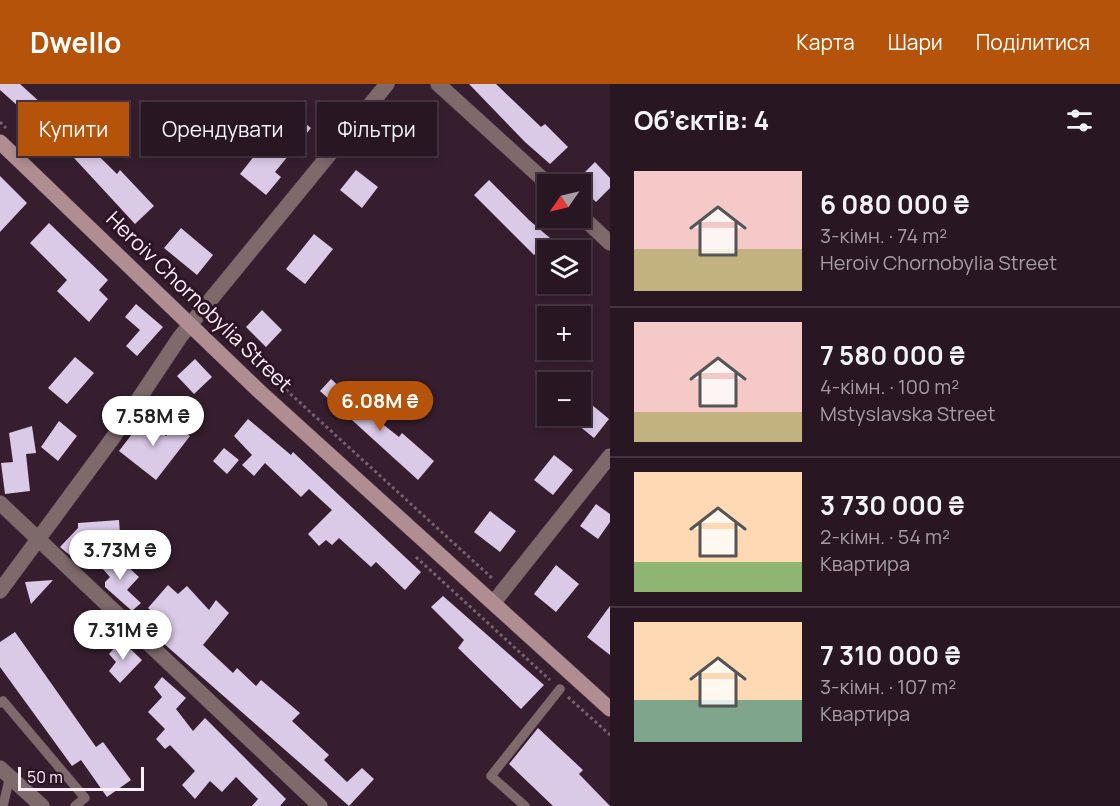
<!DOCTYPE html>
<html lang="uk">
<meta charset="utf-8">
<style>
body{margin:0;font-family:Manrope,sans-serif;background:#301f2a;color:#f1f3f6;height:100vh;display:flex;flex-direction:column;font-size:22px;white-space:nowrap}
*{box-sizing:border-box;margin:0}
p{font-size:20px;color:#a59fa5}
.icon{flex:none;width:33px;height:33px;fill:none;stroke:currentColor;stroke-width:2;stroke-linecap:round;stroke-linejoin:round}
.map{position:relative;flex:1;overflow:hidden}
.side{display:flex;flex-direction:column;background:#281622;width:510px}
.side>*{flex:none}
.guide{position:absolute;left:18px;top:18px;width:501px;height:54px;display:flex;gap:12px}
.needle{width:39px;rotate:236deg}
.controls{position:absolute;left:537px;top:90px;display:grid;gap:12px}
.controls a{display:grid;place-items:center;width:54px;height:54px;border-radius:0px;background:#281622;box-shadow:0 3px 9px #0003,0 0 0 2px #443540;font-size:30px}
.scale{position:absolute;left:18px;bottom:15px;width:126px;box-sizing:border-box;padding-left:6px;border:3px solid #ffeef8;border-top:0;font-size:16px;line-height:21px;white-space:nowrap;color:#ffeef8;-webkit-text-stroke:4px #2c1524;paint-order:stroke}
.price{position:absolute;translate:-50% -51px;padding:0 14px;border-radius:21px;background:#fff;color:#222;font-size:20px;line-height:39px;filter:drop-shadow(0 2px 3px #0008)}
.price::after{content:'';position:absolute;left:50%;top:36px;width:18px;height:14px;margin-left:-9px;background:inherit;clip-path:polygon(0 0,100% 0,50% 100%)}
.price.current{background:#b45309;color:#fff}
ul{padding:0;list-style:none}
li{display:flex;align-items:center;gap:18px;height:150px;padding:0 24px}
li+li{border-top:2px solid #443540}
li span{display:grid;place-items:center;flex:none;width:168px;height:120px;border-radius:0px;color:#555}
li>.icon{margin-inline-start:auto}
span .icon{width:72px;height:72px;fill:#fffc;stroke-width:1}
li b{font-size:26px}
h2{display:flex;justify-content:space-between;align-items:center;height:72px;padding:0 24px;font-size:26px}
.tag{padding:0 21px;border-radius:0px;background:#281622;box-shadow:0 3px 9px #0003,0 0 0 2px #443540;font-size:21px;line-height:54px}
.tag.current{background:#b45309;color:#fff}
header{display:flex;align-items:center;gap:36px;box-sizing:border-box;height:84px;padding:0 30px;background:#b45309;color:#fff}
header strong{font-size:28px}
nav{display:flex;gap:33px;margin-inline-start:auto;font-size:21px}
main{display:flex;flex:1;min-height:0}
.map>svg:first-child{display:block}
</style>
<header>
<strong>Dwello</strong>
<nav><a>Карта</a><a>Шари</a><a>Поділитися</a></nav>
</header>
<main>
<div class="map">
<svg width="610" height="722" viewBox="0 0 610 722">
<rect width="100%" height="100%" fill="#361e2e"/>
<!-- building -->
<path fill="#dac9e7" d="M0 0H20L42 20 44 18 117 90 120 86 154 122 135 140 63 62 0 6Z
M469 0H496L541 43 545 40 568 63 550 80 525 58Z
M409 17 438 43 417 66 389 41Z
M293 30 311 44 275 88 281 93 266 111 240 90 255 71 258 73Z
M595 78 610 94V104L596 118 575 98Z
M356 86 378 103 362 124 340 106Z
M0 92 27 119 0 148Z
M489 96 529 136 564 166H539L534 171 474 111Z
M49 139 108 196 99 206 108 215 89 238 57 207 67 196 30 159Z
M181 144 213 171 197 191 164 164Z
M314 150 333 165 305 200 286 185Z
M136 220 163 243 137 272 126 262 140 246 125 233Z
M262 226 282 246 266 263 246 243Z
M75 273 94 289 67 320 48 304Z
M195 275 212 293 194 310 177 292Z
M331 295 366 327 399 353 402 349 434 377 418 396 320 307Z
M580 311 609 335 594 354 567 332H580Z
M145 333 166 352 176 342 190 352 156 396 119 367Z
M248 335 291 371 293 368 421 488 405 506 376 478 371 483 339 454 332 461 326 456 319 462 308 450 332 426 309 405 301 413 265 379 254 392 242 381 252 371 234 352Z
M59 337 77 352 58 377 41 363Z
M32 342 36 369 26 370 30 407 5 410 1 379 13 378 9 349Z
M224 364 239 376 227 390 213 377Z
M554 371 573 386 553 411 534 396Z
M596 420 610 430V438L598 455 580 442Z
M490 427 516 447 500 468 474 448Z
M119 436 120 450 93 452 73 474 60 463 78 444V439Z
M113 469 139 493 127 506 141 519 132 527 105 503V498L110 493 100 482Z
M556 481 579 500 556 528 534 510Z
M53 496 31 520 25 498Z
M168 501 178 510 187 502 209 526 216 516 229 529 203 561 233 589 237 584 256 602 261 596 300 629 292 637 329 671 324 676 347 698 362 684 374 695 349 722 154 551 165 539 148 524Z
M443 512 544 601 521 625 458 564 464 556 431 523Z
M610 522V571L587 553Z
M95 529 108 542 99 551 87 539Z
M15 548 96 663 103 658 131 696 107 713 81 676 72 682 0 583V558Z
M121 556 142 576 120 599 109 587 116 578 109 570Z
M162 593 186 614 176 625 193 647 205 634 286 715 280 722H252L258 715 236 693 222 708 210 697 195 715 182 701 195 687 170 661 165 665 156 655 165 645 148 628 162 613 154 603Z
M538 644 583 686 579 690 610 722H553L509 680Z"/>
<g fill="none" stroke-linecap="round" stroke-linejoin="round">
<!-- service casing -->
<g stroke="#523b4a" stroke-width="10">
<path id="service" d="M0 619 3 617 85 714 75 722
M3 722 10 692
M525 722 491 692 560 605"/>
</g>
<!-- minor casing -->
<g stroke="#523b4a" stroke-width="16">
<path id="minor" d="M438 0 548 100
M580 131 610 159
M0 419 320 722
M0 507 112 355 180 253 387 0
M494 518 610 372
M0 684 42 722"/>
</g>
<!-- secondary casing -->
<g stroke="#523b4a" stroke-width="16">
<path id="secondary" d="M0 58 259 307 610 625"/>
</g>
<!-- path -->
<path stroke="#77616f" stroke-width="3" stroke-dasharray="3 3" stroke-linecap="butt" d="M0 38 6 44
M215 241 493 495
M416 473 550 596
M568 613 610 651"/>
<!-- service -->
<use href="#service" stroke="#7e696b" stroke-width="9"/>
<!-- minor -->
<use href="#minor" stroke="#7e696b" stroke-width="15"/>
<!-- secondary -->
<use href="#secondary" stroke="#af8d91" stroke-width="15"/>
</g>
<g text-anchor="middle" stroke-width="6" stroke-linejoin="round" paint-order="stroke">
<!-- street labels -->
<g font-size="21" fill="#ffeef8" stroke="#2c1524">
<text transform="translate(199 218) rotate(44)" y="7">Heroiv Chornobylia Street</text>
</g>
</g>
</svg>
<div class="controls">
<a><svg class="needle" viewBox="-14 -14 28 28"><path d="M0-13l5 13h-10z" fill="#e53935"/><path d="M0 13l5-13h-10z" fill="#a59fa5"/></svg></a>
<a><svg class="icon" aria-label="layers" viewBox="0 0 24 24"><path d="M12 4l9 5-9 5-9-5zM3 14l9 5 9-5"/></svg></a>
<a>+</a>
<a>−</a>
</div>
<div class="scale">50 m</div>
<b class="price current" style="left:380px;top:348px">6.08M ₴</b>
<b class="price" style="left:153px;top:363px">7.58M ₴</b>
<b class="price" style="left:120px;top:497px">3.73M ₴</b>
<b class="price" style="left:123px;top:577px">7.31M ₴</b>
<div class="guide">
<a class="tag current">Купити</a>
<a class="tag">Орендувати</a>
<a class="tag">Фільтри</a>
</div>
</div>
<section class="side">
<h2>Об’єктів: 4<svg class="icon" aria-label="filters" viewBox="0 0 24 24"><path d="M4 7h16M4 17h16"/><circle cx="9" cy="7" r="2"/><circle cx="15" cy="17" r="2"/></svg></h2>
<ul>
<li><span style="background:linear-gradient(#f6c9c9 65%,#c2b280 0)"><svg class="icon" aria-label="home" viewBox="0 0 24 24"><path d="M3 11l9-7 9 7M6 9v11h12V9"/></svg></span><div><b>6 080 000 ₴</b><p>3-кімн. · 74 m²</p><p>Heroiv Chornobylia Street</p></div></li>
<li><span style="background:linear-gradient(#f6c9c9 75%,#c2b280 0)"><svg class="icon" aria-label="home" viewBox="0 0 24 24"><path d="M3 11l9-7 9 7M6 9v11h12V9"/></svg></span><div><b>7 580 000 ₴</b><p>4-кімн. · 100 m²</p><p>Mstyslavska Street</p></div></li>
<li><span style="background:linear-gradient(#ffd9b3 75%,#8fb573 0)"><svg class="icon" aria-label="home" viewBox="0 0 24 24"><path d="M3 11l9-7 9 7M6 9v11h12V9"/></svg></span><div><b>3 730 000 ₴</b><p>2-кімн. · 54 m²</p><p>Квартира</p></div></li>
<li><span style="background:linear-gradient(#ffd9b3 65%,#7fa58c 0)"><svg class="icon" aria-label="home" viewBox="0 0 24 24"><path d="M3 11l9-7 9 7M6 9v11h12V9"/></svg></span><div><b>7 310 000 ₴</b><p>3-кімн. · 107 m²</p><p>Квартира</p></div></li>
</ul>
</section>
</main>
